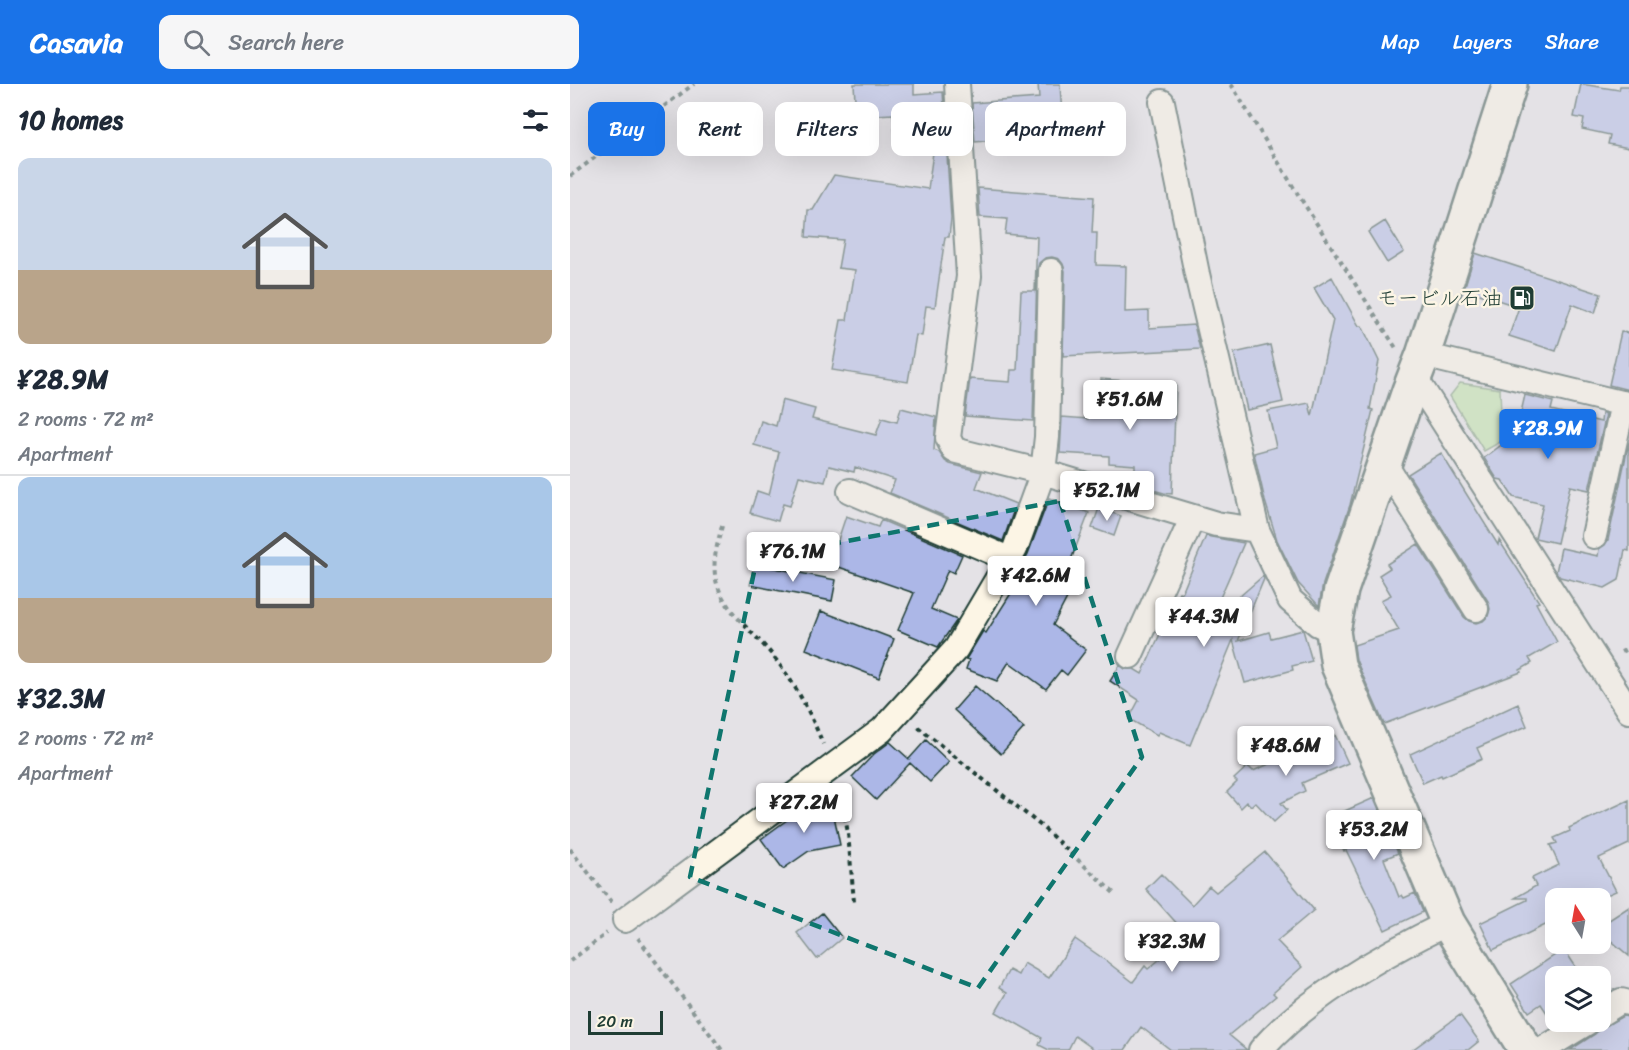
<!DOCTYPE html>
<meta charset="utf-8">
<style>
body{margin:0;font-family:Sriracha,"Klee One",sans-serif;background:#f6f6f7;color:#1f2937;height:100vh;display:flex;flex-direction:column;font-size:22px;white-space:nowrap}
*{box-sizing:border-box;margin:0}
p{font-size:20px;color:#747a83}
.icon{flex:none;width:33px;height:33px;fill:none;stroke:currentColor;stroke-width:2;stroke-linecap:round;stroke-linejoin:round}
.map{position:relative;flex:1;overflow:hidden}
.panel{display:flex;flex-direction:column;background:#fff;width:570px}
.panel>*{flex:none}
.top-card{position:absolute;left:18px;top:18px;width:570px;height:54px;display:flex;gap:12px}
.needle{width:39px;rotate:349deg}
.fabs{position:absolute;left:975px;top:804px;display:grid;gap:12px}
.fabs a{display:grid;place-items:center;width:66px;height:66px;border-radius:12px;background:#fff;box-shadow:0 6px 24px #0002;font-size:30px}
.scale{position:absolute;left:18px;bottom:15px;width:75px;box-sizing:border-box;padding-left:6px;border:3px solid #1f3d34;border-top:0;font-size:16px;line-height:21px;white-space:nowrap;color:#1f3d34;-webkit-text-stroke:4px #fcf5e5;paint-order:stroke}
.price{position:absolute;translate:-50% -51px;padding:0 14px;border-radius:6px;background:#fff;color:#222;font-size:20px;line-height:39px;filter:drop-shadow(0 2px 3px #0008)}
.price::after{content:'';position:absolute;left:50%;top:36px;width:18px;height:14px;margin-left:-9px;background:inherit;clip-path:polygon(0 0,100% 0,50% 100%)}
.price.active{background:#1a73e8;color:#fff}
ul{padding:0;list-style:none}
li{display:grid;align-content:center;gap:12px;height:318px;padding:0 18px}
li+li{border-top:2px solid #e0e1e3}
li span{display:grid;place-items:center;height:186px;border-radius:12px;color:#555}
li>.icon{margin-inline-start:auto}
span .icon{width:108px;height:108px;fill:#fffc;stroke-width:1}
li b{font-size:26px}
h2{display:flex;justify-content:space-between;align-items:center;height:72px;padding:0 18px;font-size:26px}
.tag{padding:0 21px;border-radius:12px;background:#fff;box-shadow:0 6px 24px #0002;font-size:21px;line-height:54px}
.tag.active{background:#1a73e8;color:#fff}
header{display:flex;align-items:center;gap:36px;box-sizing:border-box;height:84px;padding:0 30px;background:#1a73e8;color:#fff}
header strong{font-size:28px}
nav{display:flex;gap:33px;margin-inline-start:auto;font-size:21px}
.search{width:420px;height:54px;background:#f6f6f7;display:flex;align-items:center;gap:15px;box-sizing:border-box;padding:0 21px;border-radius:12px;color:#747a83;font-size:22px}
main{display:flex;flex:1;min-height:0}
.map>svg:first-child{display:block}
</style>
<header>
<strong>Casavia</strong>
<div class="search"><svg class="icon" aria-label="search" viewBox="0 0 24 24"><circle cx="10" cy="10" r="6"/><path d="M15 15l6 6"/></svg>Search here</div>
<nav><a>Map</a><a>Layers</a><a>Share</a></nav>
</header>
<main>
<section class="panel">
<h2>10 homes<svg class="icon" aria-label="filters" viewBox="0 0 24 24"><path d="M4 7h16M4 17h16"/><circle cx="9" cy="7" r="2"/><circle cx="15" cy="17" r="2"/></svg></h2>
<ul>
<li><span style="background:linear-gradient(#c9d6e8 60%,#b9a48a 0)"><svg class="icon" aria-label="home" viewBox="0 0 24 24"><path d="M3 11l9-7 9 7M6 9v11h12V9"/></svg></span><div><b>¥28.9M</b><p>2 rooms · 72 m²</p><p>Apartment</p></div></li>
<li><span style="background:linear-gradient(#a9c7e8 65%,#b9a48a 0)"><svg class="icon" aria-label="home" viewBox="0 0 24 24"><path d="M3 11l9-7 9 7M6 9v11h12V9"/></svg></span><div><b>¥32.3M</b><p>2 rooms · 72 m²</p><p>Apartment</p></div></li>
</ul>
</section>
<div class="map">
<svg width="1059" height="966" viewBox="0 0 1059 966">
<rect width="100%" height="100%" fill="#e4e2e6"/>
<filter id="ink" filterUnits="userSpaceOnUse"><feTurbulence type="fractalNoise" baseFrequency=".0167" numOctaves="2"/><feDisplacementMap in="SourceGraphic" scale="12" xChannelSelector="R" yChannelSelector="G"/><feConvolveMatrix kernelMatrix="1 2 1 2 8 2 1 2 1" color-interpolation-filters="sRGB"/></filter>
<g filter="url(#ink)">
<!-- green -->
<path fill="#b9e29e" stroke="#6c9069" stroke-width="1.5" d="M890 299 930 305 932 357 914 367 880 312Z"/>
<!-- building -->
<path fill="#acb7e7" stroke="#1f3d34" stroke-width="1.5" d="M284 0H344V10L373 8 381 135 379 153H375L365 223 356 222 352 252 346 251 338 298 262 286 271 236H277L285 186 268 184 273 156 236 153 238 126H243L264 91 358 105 364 61 326 64 323 30 286 32Z
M468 0H490L492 32H485L487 62 439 66 438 55 405 58 402 19 469 14Z
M1011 0 1049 6 1050 2H1059V64L1038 60 1040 51 1012 45 1014 35 1004 33Z
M408 104 524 113 522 149H527L526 181 556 182 555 228 579 227V244L624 241 630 265 493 272 495 187 493 180 489 175 482 173 475 174 469 179 467 187 463 337 395 332 400 295 440 298 441 286H447L451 207H465L467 153 435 150 437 135 410 133Z
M815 137 834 168 817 179 798 148Z
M905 169 1031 210 1025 229 1002 220 986 267 939 252 949 223 894 205Z
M762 193 789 242H792L809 277 800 325 803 326 780 421 753 500 749 522 728 499 707 456 695 417 684 369 706 363 698 327 739 319 742 332 763 236 744 204Z
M1051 248 1059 249V306L1039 301Z
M700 261 713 318 677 326 664 269Z
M531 295 606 301 602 410 594 409 565 401V381L539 379V372L490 369 492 333 518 335V328L530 329Z
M955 311 983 318 981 326 1031 338 1032 329 1036 330 1019 406 1000 402 987 459 965 454 973 420 943 413 932 396 927 395 914 374 946 350Z
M212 316 245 325 242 335 306 351 312 334 327 338 331 324 366 333 364 366 369 368 375 377 380 380 412 388 406 404 446 420 433 457 320 409 325 396 285 383 284 388 259 382 255 398 229 392 220 422 213 420 208 437 180 429 187 407 199 411 209 368 184 361 191 337 206 342Z
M1059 358V467L1055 466 1049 496 1035 504 990 493 986 488 991 464 1028 472 1029 465 1035 461 1038 456Z
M871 369 928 461 929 456 969 518 966 519 987 558 959 574 962 579 950 586 951 588 814 640 786 576 784 561 829 546 811 516 821 511 809 491 820 484 817 480 848 460 894 533 899 537 906 539 913 537 918 532 920 525 918 517 838 390Z
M479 414 519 429 489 507 498 512 483 541 516 566 497 591 491 586 476 605 439 578 427 597 396 585 399 576 396 575 413 547 416 549 455 487 450 485 458 470Z
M529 424 551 432 544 452 522 444Z
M276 432 308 443 311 436 392 471 384 489 378 486 361 525 387 536 368 563 328 546 344 509 260 480Z
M636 452 674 459 639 539 693 492 694 495 668 557 699 548 701 554 733 546 742 577 722 582 723 586 675 599 663 556 620 661 589 648 587 651 559 635 569 616 540 597 550 581 555 585H564L572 590 609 508 612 509Z
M184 480 266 496 262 517 180 501Z
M251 527 324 555 309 594 236 565Z
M405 602 454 644 431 670 384 626Z
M948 620 957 642 907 664 912 675 872 693 871 691 853 699 840 670Z
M765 651 778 679 732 699 735 707 711 719 717 726 704 738 685 718 681 722 677 718 671 724 657 708 667 698 664 695 678 682 683 687Z
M356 656 379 678 360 698 340 679 306 716 282 693 304 670 320 658 339 675Z
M260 712 270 761 239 767 213 785 191 755 236 722 239 727Z
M804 714 828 769 814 775 829 813 832 811 834 814 845 809 853 828 815 846 776 766 774 767 759 734Z
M1059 716V760L1029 774 1046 807 1030 814H986V836L923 866 910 839 957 816V814H945L966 802 962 794 989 781 980 761 987 759 984 754 1000 747 999 744Z
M695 768 744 826 707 857 732 883 703 909 706 912 659 951 677 966H601L571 943 555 966H525L505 952 498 966H479L469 961 472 954 426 928 437 909 429 904 439 886 448 891 454 879 479 894 505 855 531 873 563 898 575 882 578 885 618 852 576 805 591 790 622 821 639 802 646 808Z
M1059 823V872L1030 847V842Z
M252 829 272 854 247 875 227 849Z
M994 865 1012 892H986L985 941 971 920 959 928 941 900Z
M890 931 909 957 898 966H842Z
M1053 932 1059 933V966H1000L1025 950 1031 944Z"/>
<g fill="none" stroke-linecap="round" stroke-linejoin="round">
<!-- street casing -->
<g stroke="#1f3d34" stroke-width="28">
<path id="street" d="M387 0 399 192 378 354 384 366 473 388 646 440 687 446 720 516 748 540 763 547
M592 18 627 190 687 446
M853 271 1059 321
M844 292 1059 627
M814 379 906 525
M280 407 439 475
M1024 452 1053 319
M560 572 623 433
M55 836 312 646 386 565 445 465 473 388 477 353 481 187
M1030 930 1051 917 1059 919
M691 966C736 914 816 869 878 839
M972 966 1018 938"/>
</g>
<!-- secondary casing -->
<g stroke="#1f3d34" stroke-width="38">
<path id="secondary" d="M940 0 853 271 839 307 771 506 763 547 768 581 878 839 956 966"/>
</g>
<!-- path -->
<path stroke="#1f3d34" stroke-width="4" stroke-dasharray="4.5 4.5" stroke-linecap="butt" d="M661 0 724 104 826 264
M0 92 124 0
M152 442C147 461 141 480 147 500 157 530 184 548 203 572 225 599 240 628 253 660
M1051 568 1059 564
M348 643 470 741 546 811
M270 706 278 749 284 818
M0 765 42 819
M68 854 152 966
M0 877 37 849"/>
<!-- street -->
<use href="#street" stroke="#fcf5e5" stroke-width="24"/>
<!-- secondary -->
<use href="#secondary" stroke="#fcf5e5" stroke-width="33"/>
</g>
</g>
<!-- marked area -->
<path d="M0 0H1059V966H0ZM490 417 572 673 408 904 120 793 187 474Z" fill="#e4e2e6" fill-opacity=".55" fill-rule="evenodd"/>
<path fill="none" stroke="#0f766e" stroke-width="4.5" stroke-dasharray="12 8" stroke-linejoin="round" d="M490 417 572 673 408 904 120 793 187 474Z"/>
<!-- icons -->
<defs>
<g id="fuel-square" transform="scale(1.35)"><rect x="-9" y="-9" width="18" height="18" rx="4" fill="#1f3d34" stroke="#fcf5e5"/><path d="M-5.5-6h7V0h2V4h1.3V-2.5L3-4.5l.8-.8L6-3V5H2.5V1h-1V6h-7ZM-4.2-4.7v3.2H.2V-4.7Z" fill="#fff"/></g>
</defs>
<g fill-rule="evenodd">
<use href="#fuel-square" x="952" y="214"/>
</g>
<g text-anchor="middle" stroke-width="5" stroke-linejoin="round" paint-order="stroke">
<!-- poi labels -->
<g font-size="21" fill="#1f3d34" stroke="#fcf5e5" text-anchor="end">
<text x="932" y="221">モービル石油</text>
</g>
</g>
</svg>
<div class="fabs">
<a><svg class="needle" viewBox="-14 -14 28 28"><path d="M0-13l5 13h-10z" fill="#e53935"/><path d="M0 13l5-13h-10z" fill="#747a83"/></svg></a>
<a><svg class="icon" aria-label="layers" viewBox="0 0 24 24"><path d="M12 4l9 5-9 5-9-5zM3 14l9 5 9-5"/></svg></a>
</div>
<div class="scale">20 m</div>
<b class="price" style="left:560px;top:347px">¥51.6M</b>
<b class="price active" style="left:978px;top:376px">¥28.9M</b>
<b class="price" style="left:537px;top:438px">¥52.1M</b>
<b class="price" style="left:223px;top:499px">¥76.1M</b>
<b class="price" style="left:466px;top:523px">¥42.6M</b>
<b class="price" style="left:634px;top:564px">¥44.3M</b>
<b class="price" style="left:716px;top:693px">¥48.6M</b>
<b class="price" style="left:234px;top:750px">¥27.2M</b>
<b class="price" style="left:804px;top:777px">¥53.2M</b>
<b class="price" style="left:602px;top:889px">¥32.3M</b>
<div class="top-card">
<a class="tag active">Buy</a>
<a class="tag">Rent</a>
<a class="tag">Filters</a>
<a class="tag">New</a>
<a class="tag">Apartment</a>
</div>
</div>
</main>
